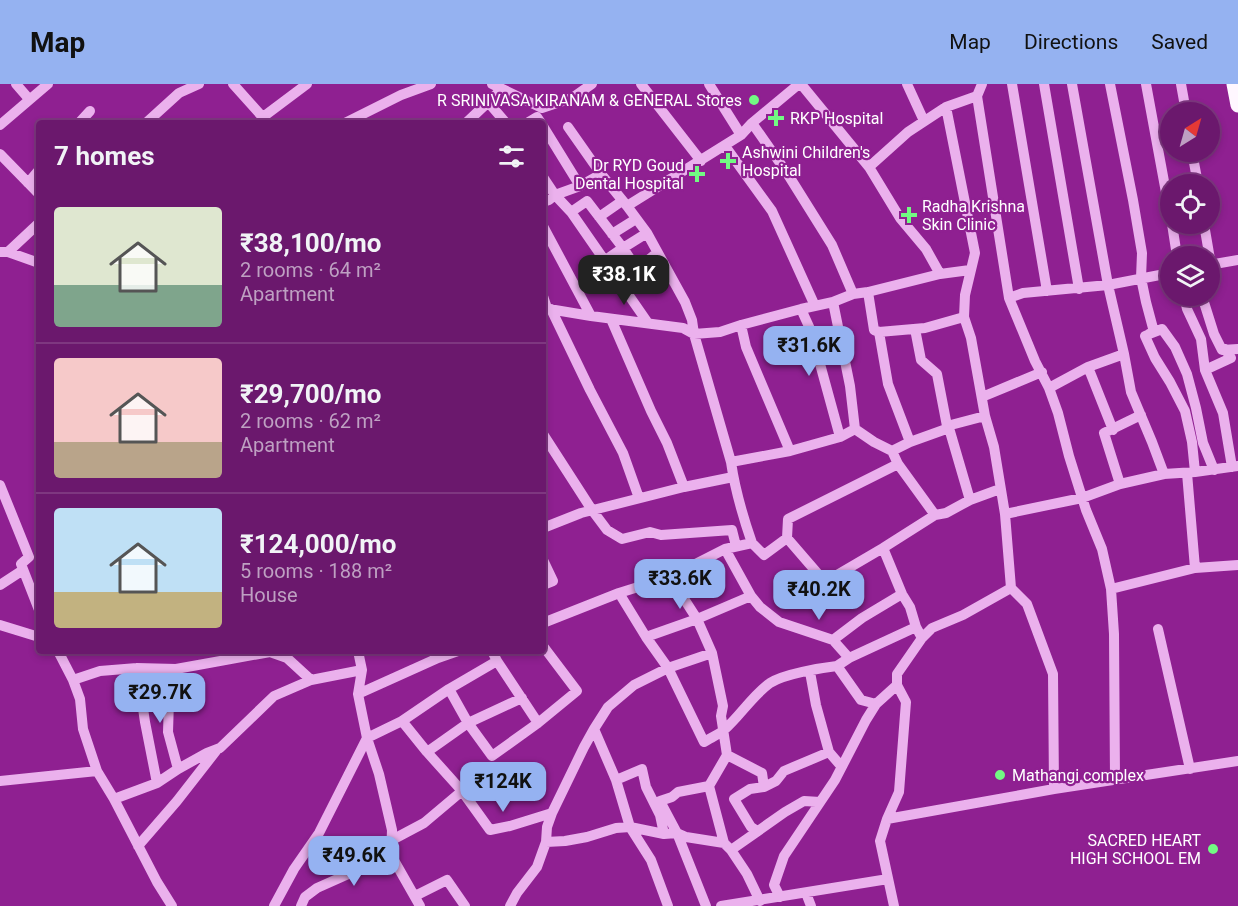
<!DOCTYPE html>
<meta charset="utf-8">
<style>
body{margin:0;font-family:Roboto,sans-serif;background:#732575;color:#f1f3f6;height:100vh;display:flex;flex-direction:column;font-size:22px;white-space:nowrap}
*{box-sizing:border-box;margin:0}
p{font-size:20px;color:#bea0c2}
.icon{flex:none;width:33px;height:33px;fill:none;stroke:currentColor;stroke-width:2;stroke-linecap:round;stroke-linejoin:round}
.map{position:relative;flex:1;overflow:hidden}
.side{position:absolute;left:36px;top:36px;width:510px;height:534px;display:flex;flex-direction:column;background:#6b186d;border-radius:6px;box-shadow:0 3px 9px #0003,0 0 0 2px #7e3780}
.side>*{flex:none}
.needle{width:39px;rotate:37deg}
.buttons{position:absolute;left:1160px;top:18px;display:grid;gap:12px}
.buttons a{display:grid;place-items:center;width:60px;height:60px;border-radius:50%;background:#6b186d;box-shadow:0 3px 9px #0003,0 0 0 2px #7e3780;font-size:30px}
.price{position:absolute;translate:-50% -51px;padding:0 14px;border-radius:12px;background:#95b2f1;color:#111;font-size:20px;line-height:39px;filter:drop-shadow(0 2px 3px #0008)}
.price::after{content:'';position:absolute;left:50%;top:36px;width:18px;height:14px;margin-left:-9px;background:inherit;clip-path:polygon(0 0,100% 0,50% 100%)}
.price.on{background:#222;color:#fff}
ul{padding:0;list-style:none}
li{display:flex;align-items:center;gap:18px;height:150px;padding:0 18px}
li+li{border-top:2px solid #7e3780}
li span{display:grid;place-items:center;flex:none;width:168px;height:120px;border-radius:6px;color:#555}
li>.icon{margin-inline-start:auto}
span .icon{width:72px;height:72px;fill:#fffc;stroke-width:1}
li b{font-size:26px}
h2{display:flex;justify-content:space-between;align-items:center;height:72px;padding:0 18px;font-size:26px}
header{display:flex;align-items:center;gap:36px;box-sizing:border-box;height:84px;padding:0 30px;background:#95b2f1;color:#111}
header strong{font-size:28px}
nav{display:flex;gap:33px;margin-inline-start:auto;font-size:21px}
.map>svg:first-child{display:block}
</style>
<header>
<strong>Map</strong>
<nav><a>Map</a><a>Directions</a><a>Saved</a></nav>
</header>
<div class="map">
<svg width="1238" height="822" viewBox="0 0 1238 822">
<rect width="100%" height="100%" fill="#8f2091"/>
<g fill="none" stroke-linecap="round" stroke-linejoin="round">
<!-- minor -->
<path stroke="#ebb1ed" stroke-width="10" d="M16 0 29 15
M233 0 268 39
M492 0 542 24 572 14 592 0
M641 0 701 77
M709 0 741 51
M801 0 869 83 908 48 946 23
M907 0 924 37
M1012 0 1047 207
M1044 0 1079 205
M1072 0 1108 201 1124 270 1131 308 1152 358 1164 390
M1110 0 1133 116 1142 169 1141 194 1146 218 1154 248 1145 252 1155 274 1170 298 1185 327 1192 358 1195 388
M1146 0 1170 130
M1181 0 1186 28
M977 12 1009 214 1035 277 1049 304 1058 329 1069 372 1086 426 1102 465 1111 505
M488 18 506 39
M263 33 307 0
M79 39 90 27
M146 39 179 9 199 0
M345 39 401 11 431 0
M466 39 502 5
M527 39 537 33 541 39
M752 39 787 89 832 161 853 210
M0 41 48 0
M543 42 580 102
M568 43 601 90 627 122
M725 62 772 127 815 222
M1192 68 1198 100
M0 70 39 110
M869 83 900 134 926 165 940 190
M543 93 555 111 571 128 648 239
M28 99 39 86
M543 118 549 116 555 111 580 102 601 90
M571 128 587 117 623 164 637 185 657 169
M599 133 622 117
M1172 140 1177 172
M1204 140 1211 181
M543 142 591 232
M612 150 636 135
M0 168H8L39 179
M8 168 39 139
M604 177 623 164 647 149
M1209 181 1238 176
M868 208 874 246 879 248 888 300 910 358 949 344 947 342 985 332
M543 212 547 224
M1184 212 1187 225 1201 255 1205 286 1223 329 1232 383
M1202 212 1214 250 1222 266 1238 265
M1009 214 1023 209 1108 201 1170 189
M543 224 591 232 683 244 694 250 720 248 741 241 801 225 833 218 853 210 868 208 940 190 970 186
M551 225 590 306 623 369 639 414
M801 225 811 247 840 353
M611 235 651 327 667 359 684 403
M741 241 746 263 790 367 840 353 855 345 850 302 833 218
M915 245 921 276 937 290 947 342
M879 248 925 244 964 233
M1149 250 1162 245 1175 263 1187 290 1196 324 1203 359 1214 386
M1205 286 1231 274 1225 265
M1049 304 1088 283
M982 313 1042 288
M949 344 970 416
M855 345 874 358 892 367
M1113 346 1088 283 1124 270
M543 350 592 426 607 446 622 455 650 448 661 451 732 446 736 462
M910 358 892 367 898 380 935 431 946 429 970 416 1000 405
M731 378 790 367
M1187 389 1195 484
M1120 400 1104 349 1141 331
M0 401 29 473 21 480 39 526
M1005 430 1082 414 1120 400 1164 390 1195 388 1238 382
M543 444 581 429 684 403 733 393
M787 454 788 435 898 380
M752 459 764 471 787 454 825 498 883 464 935 431
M883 464 902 510 910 523 916 543 922 554
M725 465 751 512 760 523 779 538 833 556 849 574 837 582 861 616 876 620 897 601
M543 476 553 497 543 501
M670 493 697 535 712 569 723 622 721 632 727 671 762 689 764 703
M0 501 23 486
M1011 504 1027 520 1053 590 1054 705
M619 509 646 553 697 535 751 512
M543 539 619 509 670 493 725 465 752 459C743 433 735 406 731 378L694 250 692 236 685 218 647 149 627 122 741 51 752 39 799 0
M0 541 39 553
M1158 545 1190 685
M646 553 668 584 704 658C710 654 718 651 724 646 740 632 752 612 770 599 784 590 820 584 837 582
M833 556 862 534 902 510
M58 567 73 596 80 615 83 645 97 687 114 715 157 798 172 822
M358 567 362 586 358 610
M712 569 668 584 634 601 608 623 594 645 584 663 552 729 547 743 546 758 565 757 587 753 616 744 630 743 664 750 677 749 686 753 724 759 731 766 785 728 804 717 820 718
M849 574 916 543
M497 577 538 639
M137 584 145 638 157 699
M170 585 168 648 178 685
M810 588 816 621 829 668 841 682
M73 596 100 587 137 584 176 585 270 568 287 574 311 596 362 586
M449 605 468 639 492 672 538 639 577 607 543 562
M402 637 449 605 497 577 492 567
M594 645 616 696 630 743 651 776 668 822
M427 668 468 639 522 614
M616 696 642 685 646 703 660 731 664 750
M1115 696 1114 550 1111 505 1195 484 1238 481
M0 697 97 687
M709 702 727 671
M462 707 490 746 510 742 552 729
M114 715 157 699 178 685 207 669 220 664 274 612 311 596
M887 735 1054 705 1238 677
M757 747 751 743 734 715 750 705 764 703 776 697 784 687 829 668
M392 756 424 739 462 707 427 668 402 637 367 654 379 690 392 746 391 771 420 822
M138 762 177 717 216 667
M731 766 747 790 760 817
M806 809 811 822
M415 812 447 796 465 822
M780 813 774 801 784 772 835 696 866 636 876 620
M274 822 294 785 319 749 367 654 358 610 438 574 458 567
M301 822 305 813 317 804 391 771
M510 822 517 809 537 783 546 758
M706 822 677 749 660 717 672 713 678 708 709 702 724 759
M721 822 888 795
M894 822 880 757 887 735 899 708 906 618 897 601V590L922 554 932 544 963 531 1011 504 1005 430 994 363 985 332 971 254 964 233 965 211 975 169 946 23 977 12 982 0"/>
<!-- major -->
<path stroke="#fff7ff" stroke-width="15" d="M1234 0 1238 21"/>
</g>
<!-- markers -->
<g fill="#72fa83" stroke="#8f2091" stroke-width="2">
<circle cx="754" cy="16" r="6"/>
<path d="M773 25h6v6h6v6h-6v6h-6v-6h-6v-6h6z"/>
<path d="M725 68h6v6h6v6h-6v6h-6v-6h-6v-6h6z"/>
<path d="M694 81h6v6h6v6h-6v6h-6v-6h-6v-6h6z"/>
<path d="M906 122h6v6h6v6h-6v6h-6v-6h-6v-6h6z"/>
<circle cx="1000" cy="691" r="6"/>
<circle cx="1213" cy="765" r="6"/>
</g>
<g text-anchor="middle" stroke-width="4.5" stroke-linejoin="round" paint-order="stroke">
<!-- poi labels -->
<g font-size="16" fill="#fff" stroke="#8f2091" text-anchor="start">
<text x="742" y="22" text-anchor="end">R SRINIVASA KIRANAM &amp; GENERAL Stores</text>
<text x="790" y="40">RKP Hospital</text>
<text x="742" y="74">Ashwini Children's<tspan x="742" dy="18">Hospital</tspan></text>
<text x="684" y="87" text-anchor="end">Dr RYD Goud<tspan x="684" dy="18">Dental Hospital</tspan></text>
<text x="922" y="128">Radha Krishna<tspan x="922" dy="18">Skin Clinic</tspan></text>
<text x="1012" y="697">Mathangi complex</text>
<text x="1201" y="762" text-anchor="end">SACRED HEART<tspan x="1201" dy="18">HIGH SCHOOL EM</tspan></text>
</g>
</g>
</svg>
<div class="buttons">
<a><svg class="needle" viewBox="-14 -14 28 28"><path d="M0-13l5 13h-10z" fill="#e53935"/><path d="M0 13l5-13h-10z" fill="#bea0c2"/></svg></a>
<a><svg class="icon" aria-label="locate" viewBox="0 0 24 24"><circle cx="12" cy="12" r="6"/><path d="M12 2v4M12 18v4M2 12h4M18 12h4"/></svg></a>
<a><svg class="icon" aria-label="layers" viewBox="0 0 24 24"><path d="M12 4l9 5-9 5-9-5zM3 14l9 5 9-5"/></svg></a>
</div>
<b class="price on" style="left:624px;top:222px">₹38.1K</b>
<b class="price" style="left:809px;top:293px">₹31.6K</b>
<b class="price" style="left:680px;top:526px">₹33.6K</b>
<b class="price" style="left:819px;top:537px">₹40.2K</b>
<b class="price" style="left:160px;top:640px">₹29.7K</b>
<b class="price" style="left:503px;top:729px">₹124K</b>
<b class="price" style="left:354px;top:803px">₹49.6K</b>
<section class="side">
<h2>7 homes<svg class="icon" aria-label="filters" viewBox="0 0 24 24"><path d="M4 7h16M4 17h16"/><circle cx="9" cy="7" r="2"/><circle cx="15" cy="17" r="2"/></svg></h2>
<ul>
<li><span style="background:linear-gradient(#dfe7d0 65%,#7fa58c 0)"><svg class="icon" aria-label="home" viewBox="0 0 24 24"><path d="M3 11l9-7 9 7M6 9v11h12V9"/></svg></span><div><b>₹38,100/mo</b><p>2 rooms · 64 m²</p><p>Apartment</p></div></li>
<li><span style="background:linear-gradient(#f6c9c9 70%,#b9a48a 0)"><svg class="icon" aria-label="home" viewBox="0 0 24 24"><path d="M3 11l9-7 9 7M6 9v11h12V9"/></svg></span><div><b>₹29,700/mo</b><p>2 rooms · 62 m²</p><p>Apartment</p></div></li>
<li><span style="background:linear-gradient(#bfe0f5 70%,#c2b280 0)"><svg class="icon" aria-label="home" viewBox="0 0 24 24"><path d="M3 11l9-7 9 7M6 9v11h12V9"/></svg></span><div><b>₹124,000/mo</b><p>5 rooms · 188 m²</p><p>House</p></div></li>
</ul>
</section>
</div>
